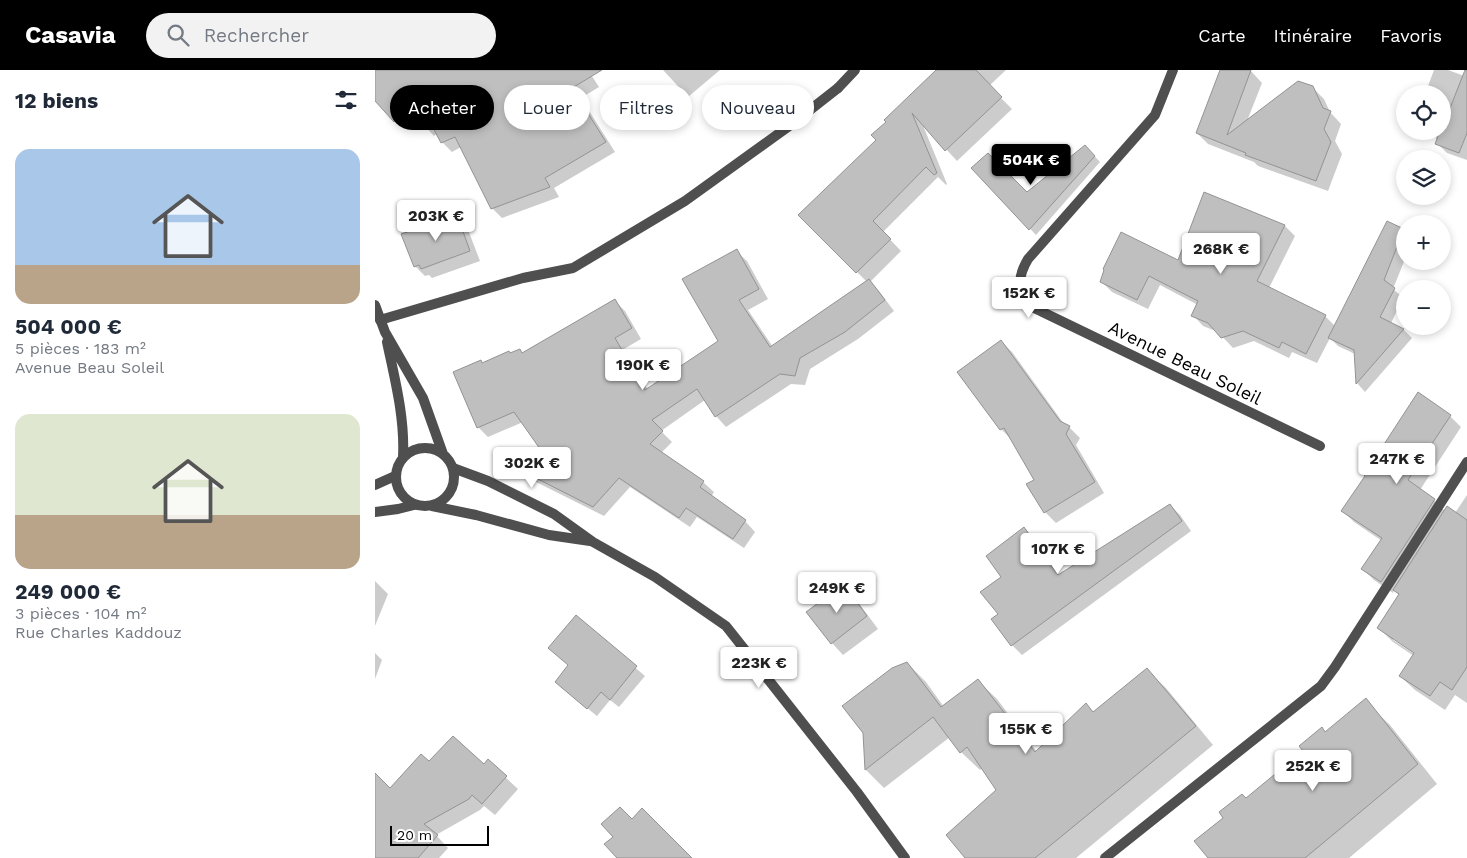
<!DOCTYPE html>
<html lang="fr">
<meta charset="utf-8">
<style>
body{margin:0;font-family:"Work Sans",sans-serif;background:#f2f2f3;color:#1f2937;height:100vh;display:flex;flex-direction:column;font-size:19px;white-space:nowrap}
*{box-sizing:border-box;margin:0}
p{font-size:16px;color:#747a83}
.icon{flex:none;width:28px;height:28px;fill:none;stroke:currentColor;stroke-width:2;stroke-linecap:round;stroke-linejoin:round}
.map{position:relative;flex:1;overflow:hidden}
.drawer{display:flex;flex-direction:column;background:#fff;width:375px}
.drawer>*{flex:none}
.banner{position:absolute;left:15px;top:15px;width:475px;height:45px;display:flex;gap:10px}
.fabs{position:absolute;left:1021px;top:15px;display:grid;gap:10px}
.fabs a{display:grid;place-items:center;width:55px;height:55px;border-radius:50%;background:#fff;box-shadow:0 2px 8px #0003;font-size:25px}
.scale{position:absolute;left:15px;bottom:12px;width:99px;box-sizing:border-box;padding-left:5px;border:2px solid #000;border-top:0;font-size:14px;line-height:18px;white-space:nowrap;color:#000;-webkit-text-stroke:4px #fff;paint-order:stroke}
.price{position:absolute;translate:-50% -42px;padding:0 11px;border-radius:5px;background:#fff;color:#222;font-size:16px;line-height:32px;filter:drop-shadow(0 1px 2px #0008)}
.price::after{content:'';position:absolute;left:50%;top:30px;width:15px;height:11px;margin-left:-8px;background:inherit;clip-path:polygon(0 0,100% 0,50% 100%)}
.price.current{background:#000;color:#fff}
ul{padding:0;list-style:none}
li{display:grid;align-content:center;gap:10px;height:265px;padding:0 15px}
li span{display:grid;place-items:center;height:155px;border-radius:15px;color:#555}
li>.icon{margin-inline-start:auto}
span .icon{width:90px;height:90px;fill:#fffc;stroke-width:1}
li b{font-size:21px}
h2{display:flex;justify-content:space-between;align-items:center;height:60px;padding:0 15px;font-size:21px}
.chip{padding:0 18px;border-radius:22px;background:#fff;box-shadow:0 2px 8px #0003;font-size:18px;line-height:45px}
.chip.current{background:#000;color:#fff}
header{display:flex;align-items:center;gap:30px;box-sizing:border-box;height:70px;padding:0 25px;background:#000;color:#fff}
header strong{font-size:24px}
nav{display:flex;gap:28px;margin-inline-start:auto;font-size:18px}
.search{width:350px;height:45px;background:#f2f2f3;display:flex;align-items:center;gap:12px;box-sizing:border-box;padding:0 18px;border-radius:28px;color:#747a83;font-size:19px}
main{display:flex;flex:1;min-height:0}
.map>svg:first-child{display:block}
</style>
<header>
<strong>Casavia</strong>
<div class="search"><svg class="icon" aria-label="search" viewBox="0 0 24 24"><circle cx="10" cy="10" r="6"/><path d="M15 15l6 6"/></svg>Rechercher</div>
<nav><a>Carte</a><a>Itinéraire</a><a>Favoris</a></nav>
</header>
<main>
<section class="drawer">
<h2>12 biens<svg class="icon" aria-label="filters" viewBox="0 0 24 24"><path d="M4 7h16M4 17h16"/><circle cx="9" cy="7" r="2"/><circle cx="15" cy="17" r="2"/></svg></h2>
<ul>
<li><span style="background:linear-gradient(#a9c7e8 75%,#b9a48a 0)"><svg class="icon" aria-label="home" viewBox="0 0 24 24"><path d="M3 11l9-7 9 7M6 9v11h12V9"/></svg></span><div><b>504 000 €</b><p>5 pièces · 183 m²</p><p>Avenue Beau Soleil</p></div></li>
<li><span style="background:linear-gradient(#dfe7d0 65%,#b9a48a 0)"><svg class="icon" aria-label="home" viewBox="0 0 24 24"><path d="M3 11l9-7 9 7M6 9v11h12V9"/></svg></span><div><b>249 000 €</b><p>3 pièces · 104 m²</p><p>Rue Charles Kaddouz</p></div></li>
</ul>
</section>
<div class="map">
<svg width="1092" height="788" viewBox="0 0 1092 788">
<rect width="100%" height="100%" fill="#fff"/>
<!-- shadow -->
<path fill="#0003" fill-rule="evenodd" d="M0 0H213L224 17 206 28 240 82 179 118 184 127 127 148 117 138 86 77 77 82 67 72 62 63 59 66 43 49 34 56H25L15 46 0 28Z
M288 0H345L313 27Z
M562 0H631L614 16 637 39 582 91 547 53 572 114 571 115 563 107 508 162 526 181 495 212 504 221 519 241 483 269 435 299 430 315 416 314 351 357 341 346 330 330 286 361 297 372 286 383 328 412 339 422 336 427 370 451 380 462 369 478 322 447 315 457 255 417 229 446 159 411 149 401 172 386 148 352 113 367 103 357 107 294 145 280 148 284 240 231 250 241 266 269 249 279 273 320 344 271 361 181 372 191 393 229 373 240 398 277 492 212 425 145 503 70Z
M846 0H872L876 1 887 13 872 51 937 17 949 29 955 42 966 54 960 71 967 84 953 121 883 96 879 92 833 74 822 63Z
M1059 0H1073L1092 7V90L1072 83 1063 74 1059 62 1058 61H1068V24H1050Z
M710 76 725 92 661 165 598 98 652 124Z
M829 124 910 156 920 166 894 218 950 246 960 256 1013 153 1030 161V189L1018 219 1025 225 1023 229 1026 233 1016 253 1029 260 1037 268 990 322 982 313 980 284 963 276 955 268 942 293 917 282 914 288 879 271 858 278 843 262 828 256 818 245 823 235 785 215 773 239 737 222 726 211 804 191Z
M82 146 92 157 105 191 57 208 54 205 50 206 40 196Z
M626 271 637 282 689 354 694 357 705 368 701 375 729 423 681 453 670 442 661 410 637 370 626 359Z
M1075 346 1086 357 1045 420 1059 430 1070 441 1080 443 1092 425V633L1080 625 1070 640 1040 620 1025 606 1039 586 1018 572 1004 558 1025 526 1019 520 1018 523 999 510 988 499 1007 471 979 452 968 441ZM1018 567 1045 585 1044 587 1018 570Z
M795 435 805 445 816 461 647 585 637 575 624 545 649 458 659 468 685 506Z
M0 511 13 524 0 556Z
M468 516 480 528 503 559 468 585 457 573Z
M201 547 270 606 244 637 235 630 222 646 191 621Z
M0 583 7 590 0 609Z
M532 593 551 612 569 637 603 611 622 629 662 682 711 635 719 643 772 600 791 618 838 675 701 788H592L622 720 607 698 605 700 586 682 575 667 509 718 491 700 489 662Z
M994 635 1015 655 1062 714 974 788H835L871 730 951 663Z
M113 691 143 719 120 745 109 736 105 740 61 765 73 778 64 788H0V715L16 720 55 693 109 695Z"/>
<!-- building -->
<path fill="#bfbfbf" stroke="#939393" d="M0 0H227L197 18 231 72 170 108 175 117 116 139 80 67 66 73 55 52 48 58 34 39 19 52 0 31Z
M561 0H601L627 27 570 81 537 43 562 103 559 105 551 97 498 151 516 169 481 203 423 145 501 70 496 65 511 52 509 50Z
M845 0H876L852 65 923 11 938 16 948 38 956 41 949 59 956 72 941 111 870 85 871 83 821 63Z
M1090 0H1092V63L1084 83 1060 74 1065 61H1068V56Z
M710 75 720 86 654 160 596 98 613 83 652 122Z
M829 122 910 155 882 211 951 245 931 284 907 272 904 278 868 261 846 268 833 253 816 246 823 231 774 206 762 230 725 212 729 200 728 199 746 162 803 190Z
M82 145 95 181 46 199 44 195 39 197 26 164Z
M1012 151 1029 159 1009 210 1020 218 1005 247 1029 259 981 314 979 280 953 268Z
M362 179 384 219 364 230 395 277 494 209 510 230 470 262 425 288 420 306 405 304 340 347 322 319 277 350 288 361 275 374 329 411 325 417 371 450 358 469 311 438 304 448 244 408 218 437 147 401 170 386 139 342 102 358 78 302 106 290 107 293 134 281 135 283 145 279 147 283 240 229 257 258 240 268 270 320 343 271 307 209Z
M626 270 685 351 695 356 691 364 720 412 669 443 651 414 659 410 629 358 625 360 582 302Z
M1043 322 1076 345 1033 410 1060 429 1006 512 986 499 1007 468 966 441 990 406 989 405Z
M795 434 807 451 636 576 616 549 623 544 605 522 626 507 611 486 649 457 683 505Z
M1072 436 1092 450V597L1077 620 1065 612 1055 626 1024 606 1039 583 1002 558 1024 524 1018 520Z
M469 514 492 546 456 574 431 542Z
M201 545 262 596 235 630 226 622 212 639 180 612 193 595 173 578Z
M532 592 566 637 603 609 660 682 711 633 718 642 772 598 821 656 660 788H590L571 765 621 720 592 677 585 683 558 647 490 700 488 663 467 636 517 598Z
M991 628 1043 694 930 788H833L819 771 848 748 844 742 867 724 871 728 928 681 924 676 947 657 950 662Z
M78 666 109 694 113 689 132 706 107 734 97 725 94 729 49 754 63 765 43 788H0V703L15 718 46 684 54 691Z
M245 737 257 749 267 738 317 788H242L229 774 238 767 226 754Z"/>
<g fill="none" stroke-linecap="round" stroke-linejoin="round">
<!-- service -->
<path stroke="#4f4f4f" stroke-width="10" d="M5 250 148 208 198 198 310 131 417 54 463 18
M730 788 946 616 960 597 1092 392"/>
<!-- minor -->
<path stroke="#4f4f4f" stroke-width="10" d="M798 0 780 45 653 189C643 206 642 218 653 235L945 376
M463 18 480 0
M0 415 20 406
M0 442 23 439 39 435"/>
<!-- tertiary -->
<path stroke="#4f4f4f" stroke-width="10" d="M0 235 10 262 48 328 68 384
M12 272C20 310 30 348 28 387
M21 407a29 29 0 1 1 58 0a29 29 0 1 1-58 0Z
M78 398 113 411 179 444 218 472 280 507 351 556 482 722 530 788
M57 436 101 445 174 465 215 471"/>
</g>
<g text-anchor="middle" stroke-width="4.5" stroke-linejoin="round" paint-order="stroke">
<!-- street labels -->
<g font-size="18" fill="#000" stroke="#fff">
<text transform="translate(810 293) rotate(26)" y="6">Avenue Beau Soleil</text>
</g>
</g>
</svg>
<div class="fabs">
<a><svg class="icon" aria-label="locate" viewBox="0 0 24 24"><circle cx="12" cy="12" r="6"/><path d="M12 2v4M12 18v4M2 12h4M18 12h4"/></svg></a>
<a><svg class="icon" aria-label="layers" viewBox="0 0 24 24"><path d="M12 4l9 5-9 5-9-5zM3 14l9 5 9-5"/></svg></a>
<a>+</a>
<a>−</a>
</div>
<div class="scale">20 m</div>
<b class="price current" style="left:656px;top:116px">504K €</b>
<b class="price" style="left:61px;top:172px">203K €</b>
<b class="price" style="left:846px;top:205px">268K €</b>
<b class="price" style="left:654px;top:249px">152K €</b>
<b class="price" style="left:268px;top:321px">190K €</b>
<b class="price" style="left:1022px;top:415px">247K €</b>
<b class="price" style="left:157px;top:419px">302K €</b>
<b class="price" style="left:683px;top:505px">107K €</b>
<b class="price" style="left:462px;top:544px">249K €</b>
<b class="price" style="left:384px;top:619px">223K €</b>
<b class="price" style="left:651px;top:685px">155K €</b>
<b class="price" style="left:938px;top:722px">252K €</b>
<div class="banner">
<a class="chip current">Acheter</a>
<a class="chip">Louer</a>
<a class="chip">Filtres</a>
<a class="chip">Nouveau</a>
</div>
</div>
</main>
